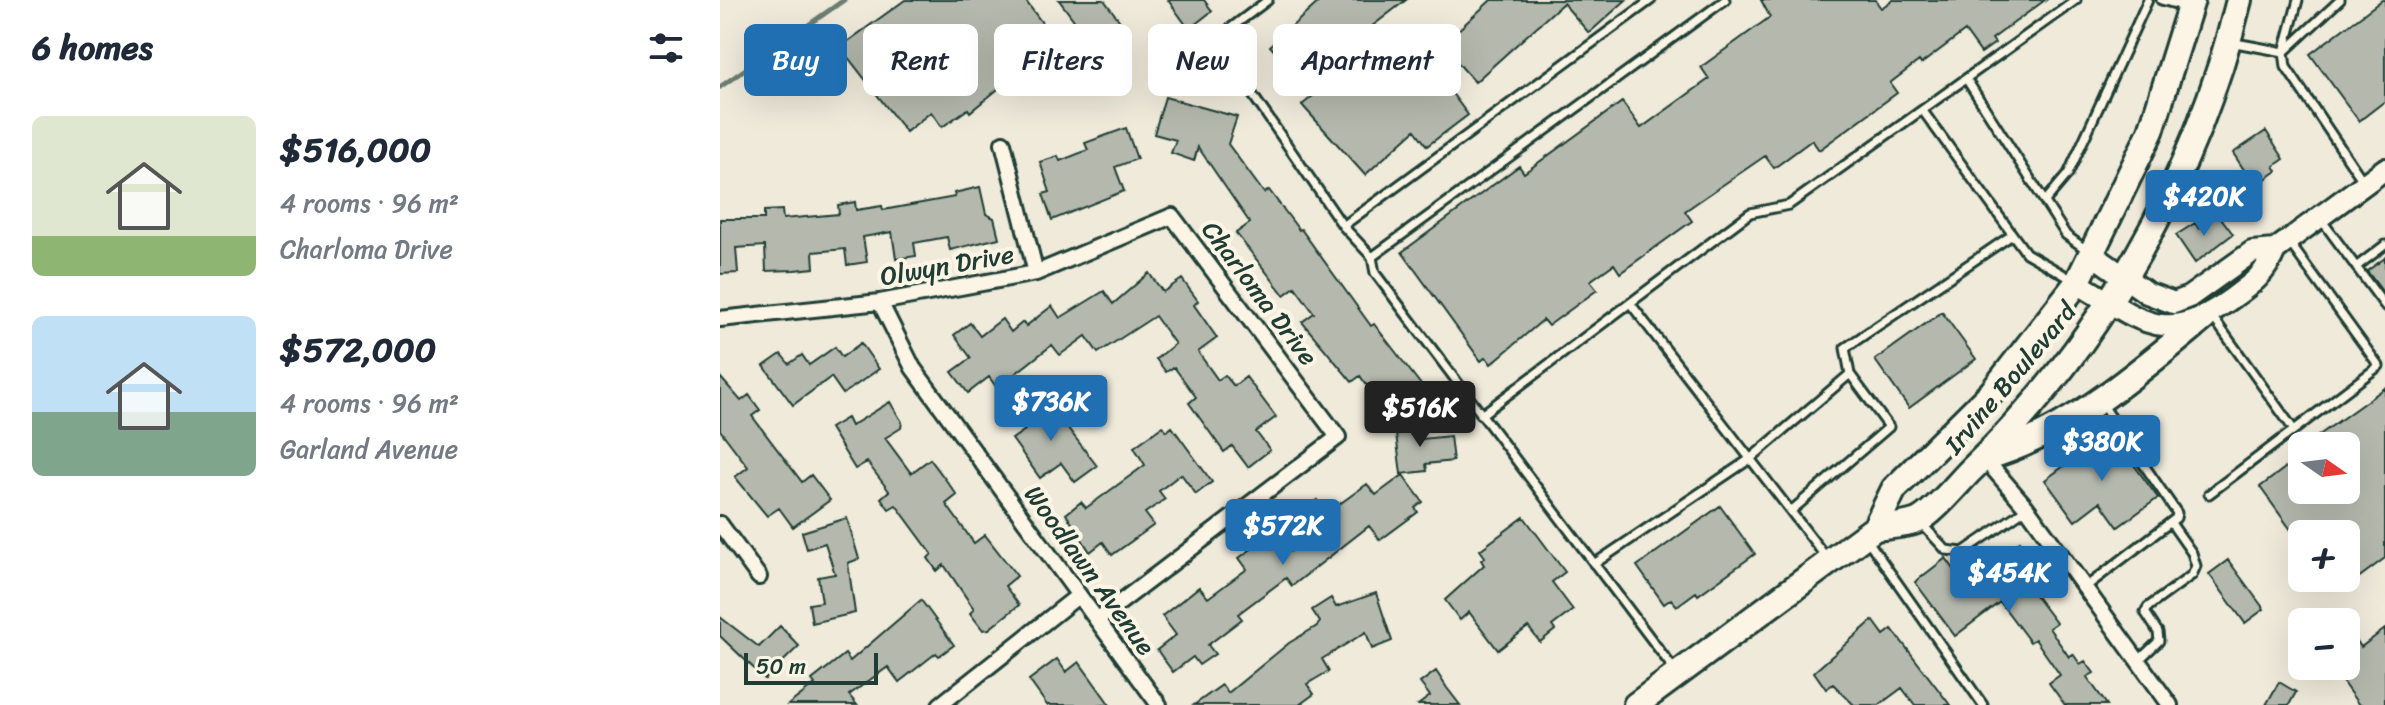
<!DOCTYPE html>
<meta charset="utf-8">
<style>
body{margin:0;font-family:Sriracha,sans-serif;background:#f6f6f7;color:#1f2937;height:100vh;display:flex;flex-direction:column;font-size:30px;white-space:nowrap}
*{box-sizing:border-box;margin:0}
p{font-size:26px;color:#747a83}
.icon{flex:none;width:44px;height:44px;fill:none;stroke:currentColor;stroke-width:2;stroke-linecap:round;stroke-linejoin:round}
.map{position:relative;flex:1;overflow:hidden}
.side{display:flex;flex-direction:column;background:#fff;width:720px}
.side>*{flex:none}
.hud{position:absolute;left:24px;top:24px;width:760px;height:72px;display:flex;gap:16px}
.needle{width:52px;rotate:104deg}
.buttons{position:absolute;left:1568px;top:432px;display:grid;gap:16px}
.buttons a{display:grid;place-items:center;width:72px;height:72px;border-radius:12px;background:#fff;box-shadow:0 8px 32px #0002;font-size:40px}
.scale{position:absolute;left:24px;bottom:20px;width:134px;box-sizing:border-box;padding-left:8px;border:4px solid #1f3d34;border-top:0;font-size:22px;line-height:28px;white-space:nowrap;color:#1f3d34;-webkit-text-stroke:6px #fcf5e5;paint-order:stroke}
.price{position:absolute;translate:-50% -68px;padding:0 18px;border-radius:8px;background:#1f6fb2;color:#fff;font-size:26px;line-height:52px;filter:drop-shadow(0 2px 4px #0008)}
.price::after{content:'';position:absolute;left:50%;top:48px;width:24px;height:18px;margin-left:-12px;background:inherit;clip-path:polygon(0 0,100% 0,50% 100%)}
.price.active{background:#222;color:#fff}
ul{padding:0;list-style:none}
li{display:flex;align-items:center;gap:24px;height:200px;padding:0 32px}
li span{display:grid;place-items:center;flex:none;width:224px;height:160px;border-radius:12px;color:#555}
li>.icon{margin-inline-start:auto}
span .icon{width:96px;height:96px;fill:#fffc;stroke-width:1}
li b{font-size:34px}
h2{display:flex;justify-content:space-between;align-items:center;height:96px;padding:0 32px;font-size:34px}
.pill{padding:0 28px;border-radius:12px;background:#fff;box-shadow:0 8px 32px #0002;font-size:28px;line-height:72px}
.pill.active{background:#1f6fb2;color:#fff}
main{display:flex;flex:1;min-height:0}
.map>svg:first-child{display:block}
</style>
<main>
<section class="side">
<h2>6 homes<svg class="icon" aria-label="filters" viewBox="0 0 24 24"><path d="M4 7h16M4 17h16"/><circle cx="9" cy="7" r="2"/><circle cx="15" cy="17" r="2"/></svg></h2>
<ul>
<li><span style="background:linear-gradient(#dfe7d0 75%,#8fb573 0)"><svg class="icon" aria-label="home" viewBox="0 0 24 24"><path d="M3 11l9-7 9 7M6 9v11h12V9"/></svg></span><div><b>$516,000</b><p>4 rooms · 96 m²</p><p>Charloma Drive</p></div></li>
<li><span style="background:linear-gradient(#bfe0f5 60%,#7fa58c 0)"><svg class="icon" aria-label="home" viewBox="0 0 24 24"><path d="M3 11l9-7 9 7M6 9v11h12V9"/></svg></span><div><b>$572,000</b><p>4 rooms · 96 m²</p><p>Garland Avenue</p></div></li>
</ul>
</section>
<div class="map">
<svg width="1665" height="705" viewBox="0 0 1665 705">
<rect width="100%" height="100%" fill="#efeada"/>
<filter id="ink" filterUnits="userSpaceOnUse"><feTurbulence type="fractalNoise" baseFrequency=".0125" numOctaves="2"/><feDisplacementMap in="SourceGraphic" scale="16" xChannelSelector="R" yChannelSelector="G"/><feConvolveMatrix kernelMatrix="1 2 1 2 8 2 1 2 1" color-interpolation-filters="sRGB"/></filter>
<g filter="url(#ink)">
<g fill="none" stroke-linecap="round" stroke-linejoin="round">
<!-- stream -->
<path stroke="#6c7d71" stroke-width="5" d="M0 87 124 0"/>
</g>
<!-- building -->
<path fill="#b5b9ad" stroke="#1f3d34" stroke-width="2" d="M185 0H305L334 39 356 23 339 0H384L402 24 319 86 305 67 250 112 248 109 222 127 211 112 186 132 120 47Z
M448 0H484L492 11 469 29Z
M601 0H686L611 58 632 82 691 38 748 115 707 146 695 130 645 175 582 105 594 95 550 46Z
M771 0H906L869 33 843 3 755 82 722 45Z
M1041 0H1155L1161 8 1173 0H1325L1272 39 1275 43 1261 53 1245 31 1201 64 1199 61 1170 83 1177 93 1099 150 1092 140 1054 168 1045 156 965 211 972 221 900 273 894 264 870 281 877 290 828 326 823 320 771 364 766 357 761 361 682 252 799 166 804 173 902 102 921 128 989 79 981 67 1050 17Z
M1662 0H1665V101L1639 121 1590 54Z
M445 97 517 117 508 144 544 193 549 190 579 230 581 229 651 326 654 324 705 390 681 409 666 390 656 398 640 376 632 382 582 322 594 313 575 287 564 295 516 233 530 223 478 147 474 161 451 153 456 140 434 134Z
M406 128 417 159 395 167 404 191 332 220 323 194 330 192 320 162 338 156 340 161 368 150 365 143Z
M1546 131 1564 159 1554 166 1557 171 1544 180 1541 175 1532 182 1513 153Z
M260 187 266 214 274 218 279 238 230 250 227 237 194 243 196 256 176 259 172 232 143 237 147 262 127 265 125 249 93 252 94 268 74 270 46 271 45 246 16 248 18 273 0 274V219H44V211L62 210 63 219 119 214 118 205 135 202 136 210 162 206 163 210 235 197 234 193Z
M1498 214 1513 234 1475 263 1456 235 1475 223 1479 229Z
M1665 258V295L1647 271Z
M429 273 443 292 462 279 478 301 474 305 497 338 478 352 498 380 505 375 514 386 526 377 556 417 536 432 550 450 528 467 512 446 504 452 469 403 476 397 454 367 446 372 436 359 455 344 435 316 378 353 366 336 340 355 332 345 277 388 269 377 248 393 232 372 251 358 234 335 250 323 260 336 282 319 291 332 303 322 306 326 332 306 340 318 384 291 393 304Z
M1222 312 1256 359 1189 408 1155 360Z
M141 343 159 369 123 394 111 377 73 405 44 366 61 354 69 364 82 355 89 365 115 347 122 357Z
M0 377 21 401 29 395 40 410 32 416 82 482 91 475 110 500 73 527 59 508 47 516 15 477 28 467 0 430Z
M1665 388V558L1626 587V534H1574L1540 487 1582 455V490H1626V446H1584Z
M324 397 377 466 355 482 341 463 320 478 292 439 305 430 296 417Z
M170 402 182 422 181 428 165 438 191 473 210 459 237 495 226 504 254 543 265 535 297 576 285 586 299 605 269 629 263 630 250 613 254 609 224 565 217 571 208 558 212 554 176 505 169 509 161 498 169 491 147 462 135 469 110 428 127 418 131 426Z
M701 423 702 439 730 436 733 461 706 464 707 471 681 474 675 426Z
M443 426 447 431 452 427 492 482 476 494 461 474 439 491 445 499 425 513 434 525 392 555 383 542 370 552 346 514 361 502 366 508 425 465 414 447Z
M1390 432 1438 498 1398 527 1380 502 1355 521 1325 480Z
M683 475 703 502 695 508 698 512 660 540 649 526 572 586 566 578 518 614 522 619 488 645 495 654 479 665 473 657 453 672 437 650 456 635 442 616 479 587 488 598 527 569 519 558 556 531 571 551 594 534 579 514 597 500 607 513 647 484 656 495Z
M1000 506 1035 554 978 595 976 592 957 606 951 599 944 604 917 566Z
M804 517 845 572 832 582 853 610 832 626 835 630 820 642 808 627 778 650 749 612 740 620 725 600 764 565 761 560 765 557 760 550Z
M127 518 139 559 128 563 135 613 92 623 89 604 102 602 98 577 115 574 105 543 87 549 82 532Z
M1300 541 1322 571 1306 583 1336 623 1329 628 1349 657 1353 654 1360 664 1365 661 1374 673 1367 677 1387 705H1345L1329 683 1340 675 1315 639 1310 642 1280 602 1235 636 1195 582 1226 558 1244 583Z
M1508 560 1544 609 1525 623 1489 574Z
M656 593 672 641 652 649 646 632 602 659 609 671 587 684 594 694 579 705H474L502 685 508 693 569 643 597 626 600 622 592 610 611 598 616 607Z
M201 600 234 645 219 656 216 653 179 682 168 667 129 695 137 705H68L95 684 92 680 125 654 130 661Z
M0 617 39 647 60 626 79 646 45 679 0 636Z
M1153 620 1164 635 1172 629 1230 705H1195L1182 688 1159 705H1134L1113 684 1106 689 1094 672Z
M1665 629V705H1639L1611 666H1626V645L1635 638 1641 647Z
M337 659 346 672 359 662 390 705H327L309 680Z
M716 671 727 688 740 705H698L710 696 700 683Z
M1559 682 1576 692 1569 705H1546Z"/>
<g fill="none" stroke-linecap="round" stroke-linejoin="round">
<!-- service casing -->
<g stroke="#1f3d34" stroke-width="13">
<path id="service" d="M548 0 504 33 501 49 623 226 931 0
M1441 0 1466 7
M1620 0 1564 52 1566 67 1643 181
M1510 42 1564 52 1578 0
M1247 80 1346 235 1368 251
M1203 111 1306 253 1353 280
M1326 200 1348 174 1428 0
M1600 218 1665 306
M623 226 652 257 655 273 956 672
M652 257 1005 0
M1636 267 1665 245
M910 303 1106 557
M1492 316 1574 430
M761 415 1030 213 1069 205 1356 0
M1489 494 1659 366 1569 242
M1071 511 1169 427 1130 374
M1200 522 1226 550 1243 552 1307 508
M1146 538 1263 705
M874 564 1030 459 1130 374 1125 348 1292 235
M1363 589 1456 518 1457 513 1382 404
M1419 660 1439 641 1438 632 1425 612 1428 607 1472 575 1476 566 1472 553 1451 523"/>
</g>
<!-- minor casing -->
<g stroke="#1f3d34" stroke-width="20">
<path id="minor" d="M283 143 316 273
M160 302 193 368 439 705
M0 319 160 302 316 273 452 216 618 437 377 620
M1264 458 1307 508 1450 705
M0 524 39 577
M220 705 359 595"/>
</g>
<!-- secondary casing -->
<g stroke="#1f3d34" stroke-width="26">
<path id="secondary" d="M1373 255 1427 293 1454 303 1469 297 1532 252 1555 250 1665 169
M1357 283C1421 320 1443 348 1511 299 1532 284 1546 274 1555 250"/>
</g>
<!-- primary casing -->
<g stroke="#1f3d34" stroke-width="30">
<path id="primary" d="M1264 458C1347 435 1419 372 1484 318
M1155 528 1174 489 1272 392 1357 283 1431 131 1472 0
M916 705 1155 528C1168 526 1185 526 1197 521 1212 515 1238 483 1250 471 1382 344 1476 177 1519 0"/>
</g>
<!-- service -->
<use href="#service" stroke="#fcf5e5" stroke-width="7"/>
<!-- minor -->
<use href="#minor" stroke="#fcf5e5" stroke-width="14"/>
<!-- secondary -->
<use href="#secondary" stroke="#fcf5e5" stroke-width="20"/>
<!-- primary -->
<use href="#primary" stroke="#fcf5e5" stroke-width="24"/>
</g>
</g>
<g text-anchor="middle" stroke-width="8" stroke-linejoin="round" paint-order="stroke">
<!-- street labels -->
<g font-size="26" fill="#1f3d34" stroke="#fcf5e5">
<text transform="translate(227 265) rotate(-10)" y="9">Olwyn Drive</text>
<text transform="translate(540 293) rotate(53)" y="9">Charloma Drive</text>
<text transform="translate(1290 378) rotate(-50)" y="9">Irvine Boulevard</text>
<text transform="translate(370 570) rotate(54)" y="9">Woodlawn Avenue</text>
</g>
</g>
</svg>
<div class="buttons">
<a><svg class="needle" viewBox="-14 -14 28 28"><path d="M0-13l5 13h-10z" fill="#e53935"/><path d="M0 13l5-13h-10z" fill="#747a83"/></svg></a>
<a>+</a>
<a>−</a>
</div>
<div class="scale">50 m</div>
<b class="price" style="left:1484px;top:238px">$420K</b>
<b class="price" style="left:331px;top:443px">$736K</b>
<b class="price active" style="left:700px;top:449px">$516K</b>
<b class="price" style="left:1382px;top:483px">$380K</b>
<b class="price" style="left:563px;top:567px">$572K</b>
<b class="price" style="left:1289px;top:614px">$454K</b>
<div class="hud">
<a class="pill active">Buy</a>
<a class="pill">Rent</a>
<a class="pill">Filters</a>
<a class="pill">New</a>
<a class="pill">Apartment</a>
</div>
</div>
</main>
